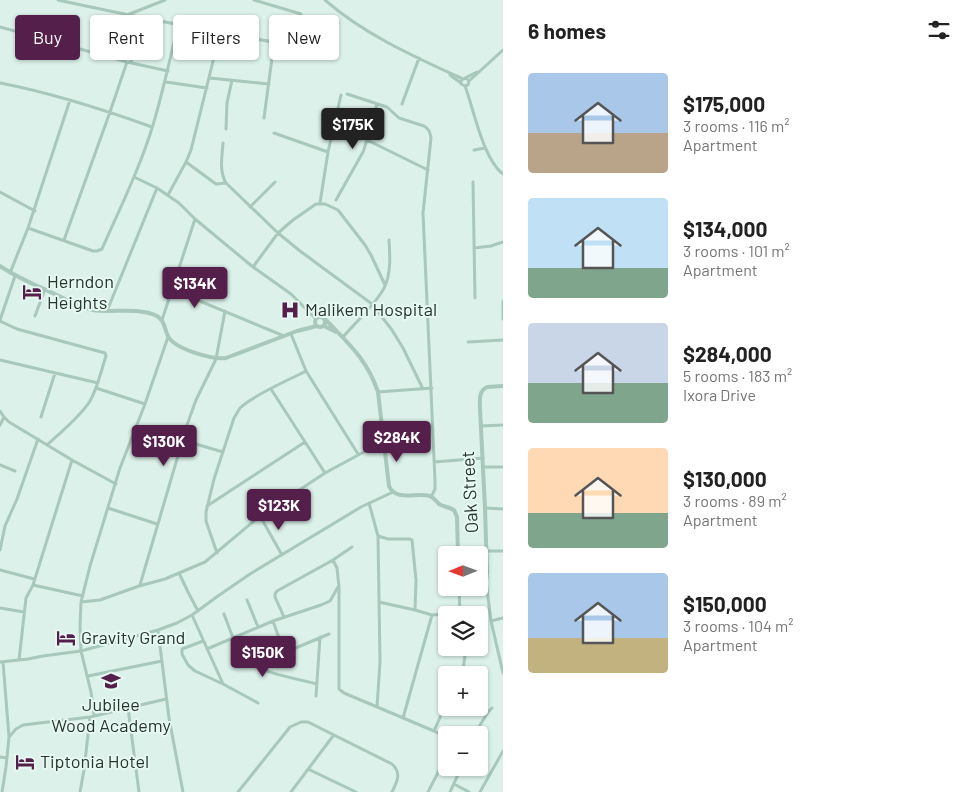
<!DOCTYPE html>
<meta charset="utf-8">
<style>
body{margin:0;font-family:Barlow,sans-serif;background:#f2f2f2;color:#222;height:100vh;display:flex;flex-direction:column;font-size:19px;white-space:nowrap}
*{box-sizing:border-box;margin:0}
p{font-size:16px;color:#767676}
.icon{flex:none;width:28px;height:28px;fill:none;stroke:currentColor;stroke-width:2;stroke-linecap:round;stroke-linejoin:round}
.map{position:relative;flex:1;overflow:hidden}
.details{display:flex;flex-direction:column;background:#fff;width:475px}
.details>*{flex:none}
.banner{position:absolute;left:15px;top:15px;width:412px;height:45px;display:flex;gap:10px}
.needle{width:32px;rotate:269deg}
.buttons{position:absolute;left:438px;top:546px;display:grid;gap:10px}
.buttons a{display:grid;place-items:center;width:50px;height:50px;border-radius:5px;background:#fff;box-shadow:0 1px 4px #0004;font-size:25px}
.price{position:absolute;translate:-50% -42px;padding:0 11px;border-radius:5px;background:#551f4b;color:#fff;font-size:16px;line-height:32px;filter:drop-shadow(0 1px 2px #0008)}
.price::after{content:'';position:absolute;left:50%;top:30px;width:15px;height:11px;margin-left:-8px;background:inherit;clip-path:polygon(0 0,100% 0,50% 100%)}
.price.current{background:#222;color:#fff}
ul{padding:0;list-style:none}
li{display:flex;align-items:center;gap:15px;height:125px;padding:0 25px}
li span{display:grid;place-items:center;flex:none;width:140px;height:100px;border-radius:5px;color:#555}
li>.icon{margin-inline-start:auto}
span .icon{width:60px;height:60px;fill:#fffc;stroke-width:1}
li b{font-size:21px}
h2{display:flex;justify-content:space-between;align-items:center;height:60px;padding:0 25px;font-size:21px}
.chip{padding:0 18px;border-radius:5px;background:#fff;box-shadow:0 1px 4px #0004;font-size:18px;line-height:45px}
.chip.current{background:#551f4b;color:#fff}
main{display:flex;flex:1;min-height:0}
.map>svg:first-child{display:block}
</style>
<main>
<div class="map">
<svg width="503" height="792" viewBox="0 0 503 792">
<rect width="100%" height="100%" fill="#dbf1e9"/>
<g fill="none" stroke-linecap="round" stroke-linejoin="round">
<!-- minor -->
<path stroke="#a7c8ba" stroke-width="3" d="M58 0C145 19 231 35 319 50
M254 0 301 14
M325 0C365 35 415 57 463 79
M127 15 165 0
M0 27 127 62 168 71
M131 63 138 17
M450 75 461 83
M210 78 269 84
M465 78 477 72
M469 81 466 78 463 79 461 81V84L465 86 468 85 469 81 503 50
M166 82 207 88
M0 83C52 93 102 109 152 127
M465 86C474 110 483 159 503 174
M347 94 387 107 399 118 424 126C429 129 430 132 431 138L423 213 435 480V489L431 497
M402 104 419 58
M264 118 274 43
M226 129 227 103 232 80
M274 133 328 152
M367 140 428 170
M223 143C222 157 219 171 226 183L278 233 300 251 372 304 392 330 403 348 423 389
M474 150 485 148
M186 162 216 184 226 183
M134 177 157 188 179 203 195 219 253 267 291 294 316 319
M473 182 475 298
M0 192 35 211
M168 195 186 162 191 150 220 33
M336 200 363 152 367 140 377 104
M320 203 328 152 341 95
M250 207 275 182
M28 228 93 251H97L102 249C120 208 140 168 153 125 163 92 170 59 178 25
M64 240 110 112 127 62
M474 248 491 246 503 242
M253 267 278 233 293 220 316 204H325L338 210 365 245 371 255 385 285
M10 273 28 228 70 100
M173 290 284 336
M503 301V319
M306 307 323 317
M107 311 157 188
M35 316 45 289
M0 320 15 276
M162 320 195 219
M0 321 17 329 105 353 106 356C101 371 98 387 90 401 80 417 61 432 47 445
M291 334 306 371 358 454
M343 337C354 324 379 301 385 286 391 272 390 256 389 240
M468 342 503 340
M0 360 98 383
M96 388 145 404
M271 389 325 473
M378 392 432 388
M0 411 4 417 9 422 72 460 116 484
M41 417 55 373
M0 425 4 417
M481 426 503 425
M182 440 223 452
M434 462 483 458
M0 465 15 471
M483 467H503
M369 503 378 536 380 662 377 707
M207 506 305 442
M108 508 157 524
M485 508 503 509
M260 516 282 555
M378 536 388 539H410L412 540 416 580 415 610
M0 550 5 526 17 499 38 439
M487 551H503
M217 553 206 521V512L214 479 234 418C236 415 238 411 240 408 253 395 289 380 306 371
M333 560 337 568 339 587V689L344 693 434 731 446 737
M0 570 34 579
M179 573 188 592 198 611
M486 581 491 621 503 673
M33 585 83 596
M140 585 187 425 196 400 216 359 225 311
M459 588 460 614
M247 600 258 627
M81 602 100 600 139 586 165 579 205 562 260 516 325 473 384 441
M379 602 415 610 432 615 460 613
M0 608 24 612
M224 614 233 638
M192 615 223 684
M284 617 275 597V594L277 591 333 560 352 547
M273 621 284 652
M491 621 503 618
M236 637 248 661C261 673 298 679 317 684
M203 641 182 649V654L188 665 195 671 223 684 258 703
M207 649 273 621 321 605 330 601 338 587
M19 660 26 598 33 585 72 460
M0 662 28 659 43 656 81 651 158 630
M255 665 329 634
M460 675 463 670 466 648
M88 676 162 661
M316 696 320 637
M128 708 139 792
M94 715 91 692 81 651 80 627 81 602 90 566 120 468 145 404 168 337
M403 718 432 615
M434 731 446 704
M474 735 488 712 492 708
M9 737 16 729 23 725 90 717 166 699
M0 757 7 758
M308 769 356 792
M454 784 469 792
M2 792 6 767 9 737 3 662
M80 792 84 770 90 717
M183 792 169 718 158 630 177 623 192 615 218 596 250 574 361 507 393 492
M238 792 290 727 301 722H308L392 764C402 773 397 782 392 792
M291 792 333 736
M428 792 443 763
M450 792 461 768
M480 792 503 751"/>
<!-- tertiary -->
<path stroke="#a7c8ba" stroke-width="4" d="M0 266C19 279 40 287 61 297 71 302 82 308 93 310 112 313 140 307 157 316 165 321 164 328 168 336 174 349 213 360 226 358L297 331 317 326
M315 322a5 5 0 1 1 10 0a5 5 0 1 1-10 0Z
M325 319C348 343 367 359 378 392L389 486C396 502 416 492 430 496 434 498 436 501 439 504 444 507 449 507 454 510L457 517 458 555
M324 326 336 332
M479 584 486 581 487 572 485 508 480 409C480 400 478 392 487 387L503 386"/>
</g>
<!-- icons -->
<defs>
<g id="hotel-bare" transform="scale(1.5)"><path d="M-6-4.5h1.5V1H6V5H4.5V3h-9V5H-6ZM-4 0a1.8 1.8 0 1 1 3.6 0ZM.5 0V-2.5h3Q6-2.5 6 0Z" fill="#551f4b" stroke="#e7f8f3" stroke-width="2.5" paint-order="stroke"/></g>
<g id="hospital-bare" transform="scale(1.5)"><path d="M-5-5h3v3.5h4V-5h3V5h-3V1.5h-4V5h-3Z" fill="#551f4b" stroke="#e7f8f3" stroke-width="2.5" paint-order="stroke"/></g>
<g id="school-bare" transform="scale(1.5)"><path d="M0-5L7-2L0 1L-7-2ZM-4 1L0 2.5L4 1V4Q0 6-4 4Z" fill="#551f4b" stroke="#e7f8f3" stroke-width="2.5" paint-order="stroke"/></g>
</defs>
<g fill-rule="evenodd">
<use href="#hotel-bare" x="32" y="292"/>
<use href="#hospital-bare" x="290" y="310"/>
<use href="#hotel-bare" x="66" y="638"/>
<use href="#school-bare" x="111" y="681"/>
<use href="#hotel-bare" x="25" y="762"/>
</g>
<g text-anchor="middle" stroke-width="4" stroke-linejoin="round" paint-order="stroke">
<!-- poi labels -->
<g font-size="18" fill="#27352d" stroke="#e7f8f3" text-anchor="start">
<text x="47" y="288">Herndon<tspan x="47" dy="21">Heights</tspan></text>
<text x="305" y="316">Malikem Hospital</text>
<text x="81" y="644">Gravity Grand</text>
<text x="111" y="711" text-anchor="middle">Jubilee<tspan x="111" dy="21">Wood Academy</tspan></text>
<text x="40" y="768">Tiptonia Hotel</text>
</g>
<!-- street labels -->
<g font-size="18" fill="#27352d" stroke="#e7f8f3">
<text transform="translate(470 492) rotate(-93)" y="6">Oak Street</text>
</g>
</g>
</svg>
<div class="buttons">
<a><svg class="needle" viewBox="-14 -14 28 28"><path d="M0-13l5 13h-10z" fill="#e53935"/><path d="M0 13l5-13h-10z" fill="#767676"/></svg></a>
<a><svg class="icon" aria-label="layers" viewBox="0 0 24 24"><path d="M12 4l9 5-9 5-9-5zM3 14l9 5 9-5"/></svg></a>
<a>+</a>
<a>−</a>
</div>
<b class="price current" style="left:353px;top:150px">$175K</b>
<b class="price" style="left:195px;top:309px">$134K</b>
<b class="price" style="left:397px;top:463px">$284K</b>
<b class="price" style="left:164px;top:467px">$130K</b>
<b class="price" style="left:279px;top:531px">$123K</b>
<b class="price" style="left:263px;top:678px">$150K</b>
<div class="banner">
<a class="chip current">Buy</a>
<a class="chip">Rent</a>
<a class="chip">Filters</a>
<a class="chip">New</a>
</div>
</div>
<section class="details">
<h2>6 homes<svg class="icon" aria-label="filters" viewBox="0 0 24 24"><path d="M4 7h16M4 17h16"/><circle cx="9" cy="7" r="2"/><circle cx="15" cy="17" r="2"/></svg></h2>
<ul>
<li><span style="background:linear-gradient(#a9c7e8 60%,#b9a48a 0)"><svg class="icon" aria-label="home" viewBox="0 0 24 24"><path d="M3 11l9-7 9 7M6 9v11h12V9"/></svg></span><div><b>$175,000</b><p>3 rooms · 116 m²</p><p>Apartment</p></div></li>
<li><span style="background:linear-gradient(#bfe0f5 70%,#7fa58c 0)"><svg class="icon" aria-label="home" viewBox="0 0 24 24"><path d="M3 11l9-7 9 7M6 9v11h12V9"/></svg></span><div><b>$134,000</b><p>3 rooms · 101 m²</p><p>Apartment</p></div></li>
<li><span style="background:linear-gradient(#c9d6e8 60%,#7fa58c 0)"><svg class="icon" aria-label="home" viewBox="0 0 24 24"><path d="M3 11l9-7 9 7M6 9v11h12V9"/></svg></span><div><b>$284,000</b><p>5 rooms · 183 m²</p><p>Ixora Drive</p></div></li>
<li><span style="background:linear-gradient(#ffd9b3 65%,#7fa58c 0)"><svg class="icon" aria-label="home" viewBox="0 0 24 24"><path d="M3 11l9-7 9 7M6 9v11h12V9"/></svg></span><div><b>$130,000</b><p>3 rooms · 89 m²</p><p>Apartment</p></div></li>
<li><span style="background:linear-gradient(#a9c7e8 65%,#c2b280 0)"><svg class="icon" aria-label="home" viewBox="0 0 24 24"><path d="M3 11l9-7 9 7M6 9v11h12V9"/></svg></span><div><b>$150,000</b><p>3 rooms · 104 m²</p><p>Apartment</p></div></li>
</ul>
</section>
</main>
